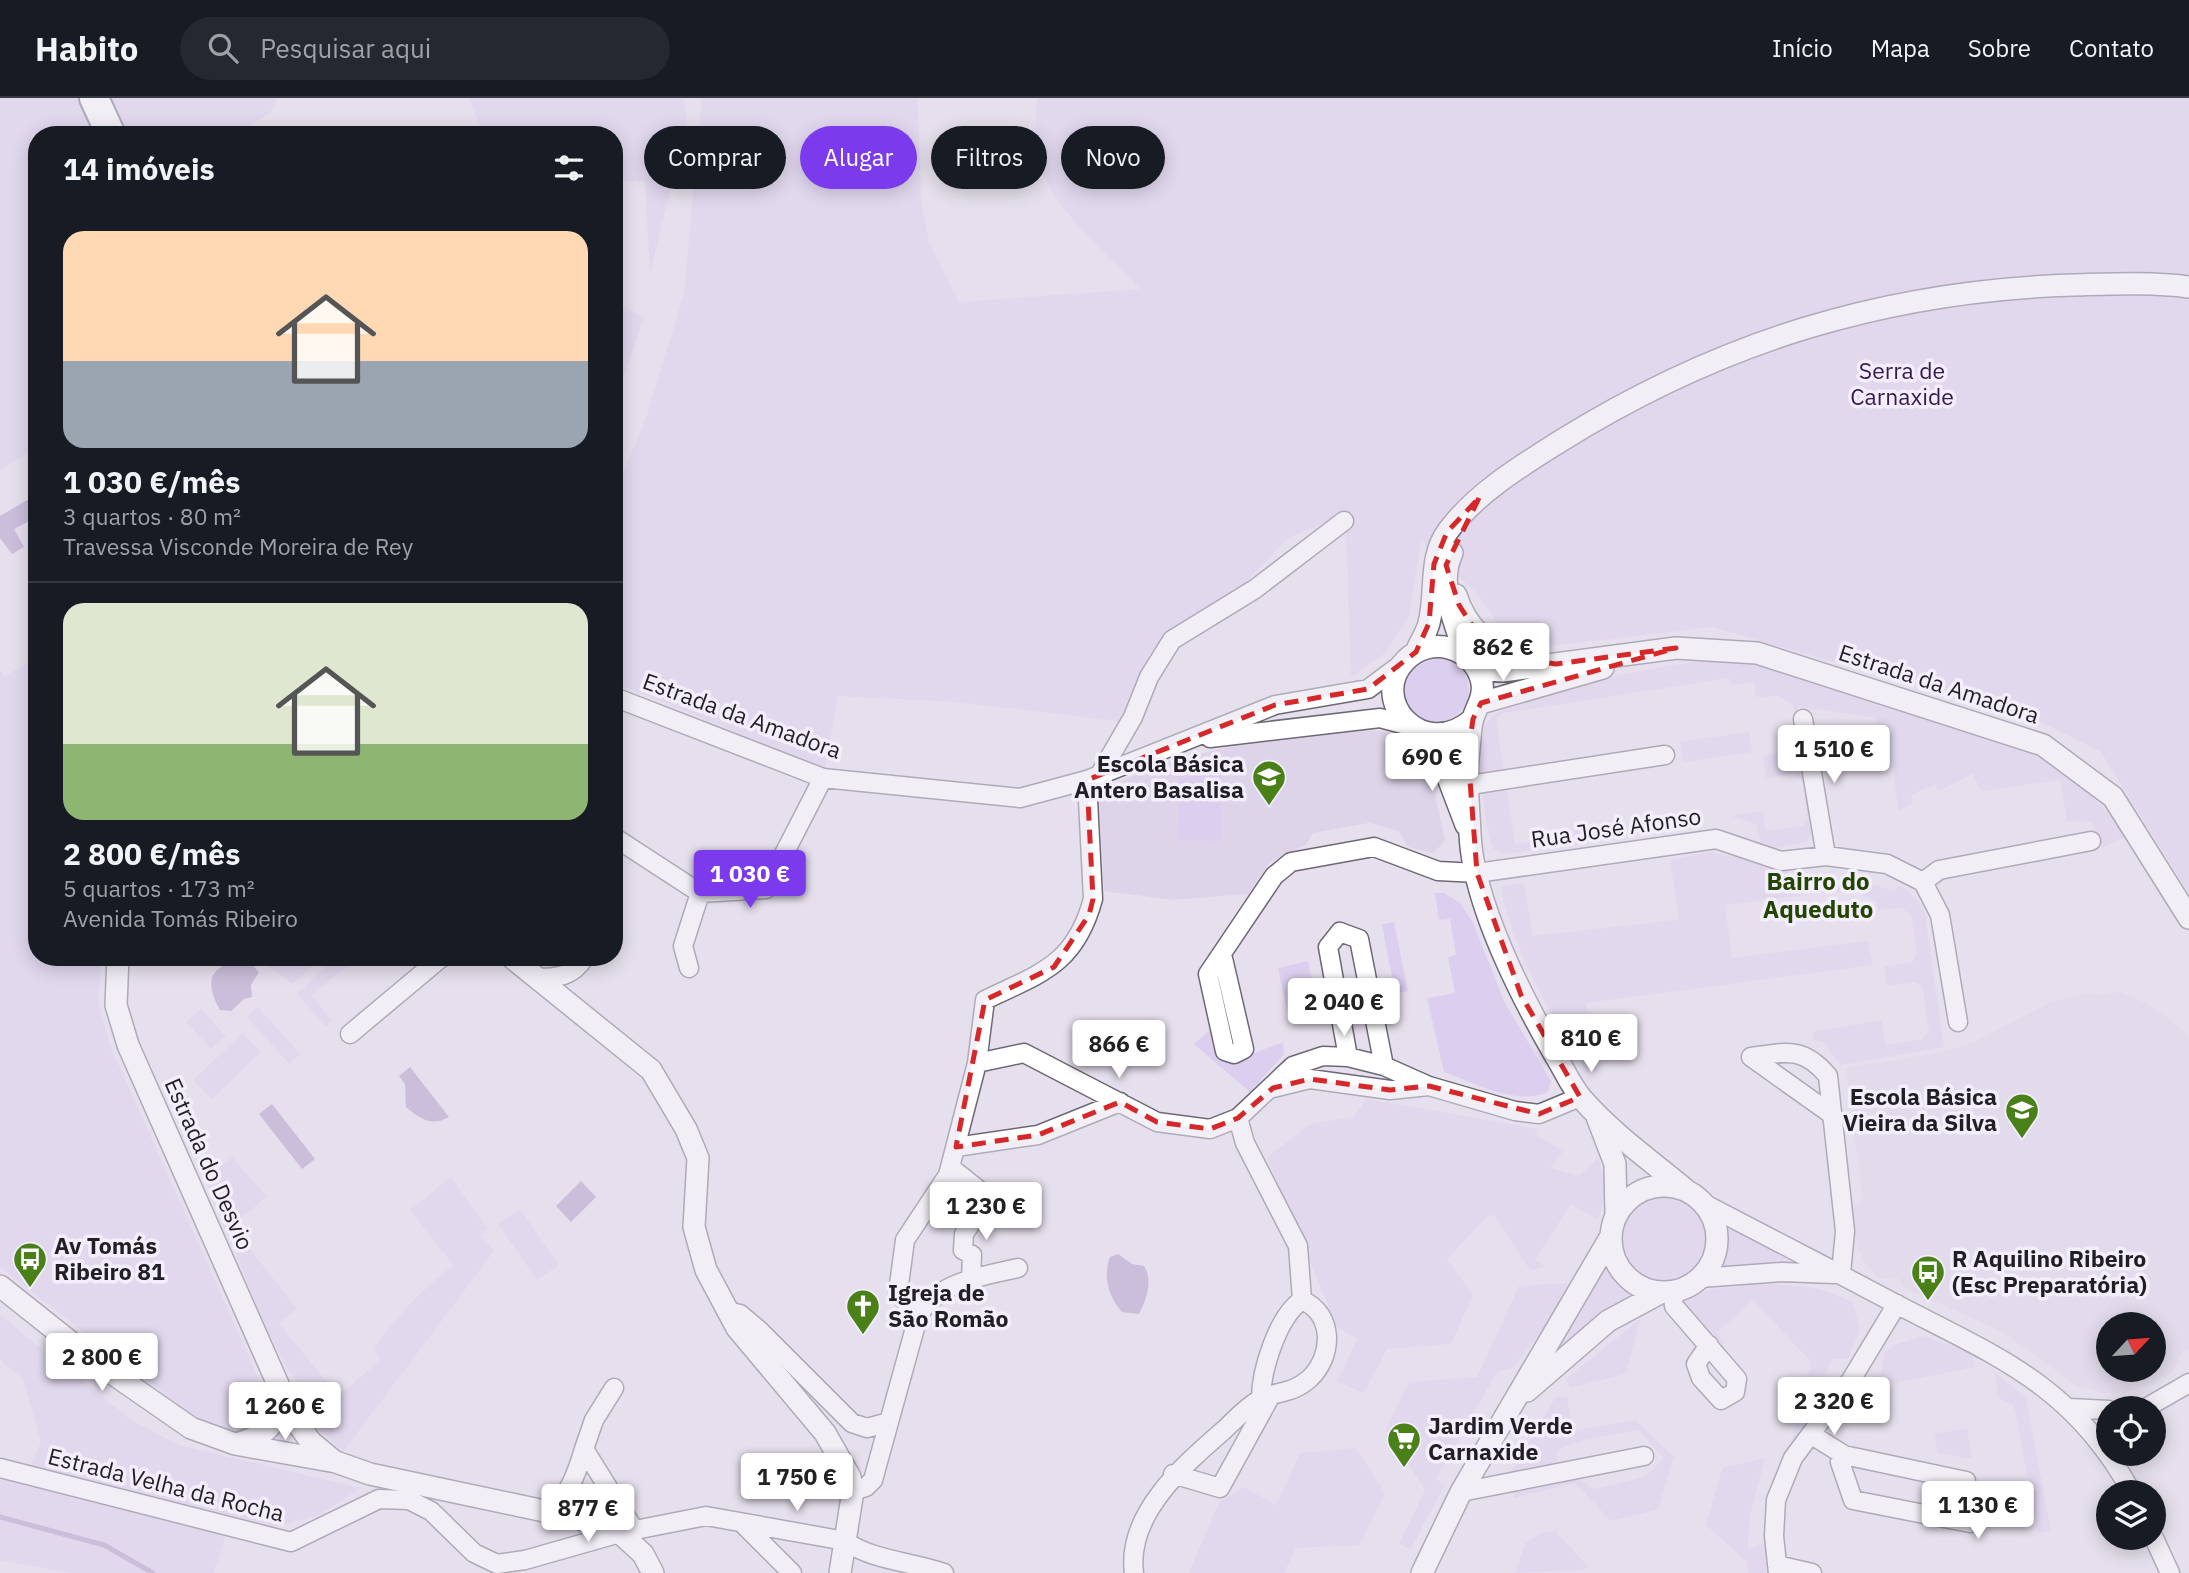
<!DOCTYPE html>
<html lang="pt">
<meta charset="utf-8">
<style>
body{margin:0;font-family:"IBM Plex Sans",sans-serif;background:#242831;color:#f1f3f6;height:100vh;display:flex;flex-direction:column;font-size:26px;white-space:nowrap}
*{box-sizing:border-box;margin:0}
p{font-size:23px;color:#9ea1a6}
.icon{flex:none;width:38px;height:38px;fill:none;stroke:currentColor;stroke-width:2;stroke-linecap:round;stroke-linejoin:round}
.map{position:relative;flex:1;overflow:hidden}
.panel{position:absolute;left:28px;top:28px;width:595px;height:840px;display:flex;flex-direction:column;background:#171b24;border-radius:28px;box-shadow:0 4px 18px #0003}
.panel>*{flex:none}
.top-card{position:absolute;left:644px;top:28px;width:665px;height:63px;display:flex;gap:14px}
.needle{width:46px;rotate:64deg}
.buttons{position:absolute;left:2096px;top:1214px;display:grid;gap:14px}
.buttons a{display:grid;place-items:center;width:70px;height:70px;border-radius:50%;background:#171b24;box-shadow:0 4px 18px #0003;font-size:35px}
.price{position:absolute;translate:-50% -60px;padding:0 16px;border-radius:7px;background:#fff;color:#222;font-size:23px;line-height:46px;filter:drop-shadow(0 2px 4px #0008)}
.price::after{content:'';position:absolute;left:50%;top:42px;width:21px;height:16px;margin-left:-10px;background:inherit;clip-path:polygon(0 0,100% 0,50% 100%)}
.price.active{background:#7c3aed;color:#fff}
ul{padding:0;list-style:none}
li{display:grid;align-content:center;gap:14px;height:371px;padding:0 35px}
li+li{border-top:2px solid #363941}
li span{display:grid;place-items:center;height:217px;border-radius:21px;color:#555}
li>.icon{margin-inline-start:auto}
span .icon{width:126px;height:126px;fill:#fffc;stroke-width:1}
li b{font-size:30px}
h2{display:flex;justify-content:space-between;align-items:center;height:84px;padding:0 35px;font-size:30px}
.pill{padding:0 24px;border-radius:32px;background:#171b24;box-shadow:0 4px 18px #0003;font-size:24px;line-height:63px}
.pill.active{background:#7c3aed;color:#fff}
header{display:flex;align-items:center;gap:42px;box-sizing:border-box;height:98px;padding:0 35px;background:#171b24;border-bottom:2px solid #363941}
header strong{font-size:33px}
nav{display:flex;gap:38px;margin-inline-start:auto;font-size:24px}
.search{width:490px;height:63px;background:#242831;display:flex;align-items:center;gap:18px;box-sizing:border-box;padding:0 24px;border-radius:38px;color:#9ea1a6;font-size:26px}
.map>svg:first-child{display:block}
</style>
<header>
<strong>Habito</strong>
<div class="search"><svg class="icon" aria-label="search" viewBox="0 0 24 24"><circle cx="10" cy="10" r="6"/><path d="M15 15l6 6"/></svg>Pesquisar aqui</div>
<nav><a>Início</a><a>Mapa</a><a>Sobre</a><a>Contato</a></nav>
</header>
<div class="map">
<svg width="2189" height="1475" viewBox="0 0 2189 1475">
<rect width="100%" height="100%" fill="#e6e0ee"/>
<!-- built -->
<path fill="#ddd4e9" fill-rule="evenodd" d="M1361 630 1396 636 1428 663 1445 743 1433 755 1408 749 1399 733 1369 725 1312 735 1307 746 1270 764 1248 796 1173 802 1104 793 1098 693 1163 665 1232 648Z
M2121 894 2154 909 2189 938V1253L2183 1254 2173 1274 2154 1284 2125 1295H2103L2077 1288 2004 1235 1904 1189 1898 1180 1881 1181 1865 1166 1858 1149 1852 1111 1863 1101 1846 970 1939 955 1974 944 2051 904 2086 895 2099 897ZM2109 1227H2154V1272H2109Z"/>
<!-- green -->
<path fill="#dcceee" d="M0 0H277L271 15 233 37H37V350L0 372Z
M470 0H683L687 22 650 177 645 83H614V37H482Z
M702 0H918L921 103 929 143 959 204 1140 191C1109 158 1069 125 1047 85 1036 63 1034 24 1037 0H2189V796L2101 654 2039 623 1712 529 1551 548 1504 534 1477 496 1421 443 1409 519 1384 556 1351 579 1346 433 1339 419 1288 440 1241 489 1167 536 1149 556 1118 623 957 604 838 598 825 670 622 588 614 570V398L647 317 684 195Z
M626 209 644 220 614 306V210Z
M1403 591a33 33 0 1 1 66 0a33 33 0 1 1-66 0Z
M37 560V859H102L98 901 109 945 262 1288C279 1350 229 1334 194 1319L0 1169V572L3 579Z
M1704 562 1749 564 2033 656 2070 675 2129 737 2102 750 2092 724 2067 723 2060 682 1981 693 1973 676 1939 693 1935 686 1911 697 1913 706 1898 712 1893 669H1888L1877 620 1797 608 1813 734 1807 744 1775 750 1760 743 1756 726 1731 718 1763 713 1766 733 1804 727 1807 718 1802 682 1794 676 1766 680 1763 658 1795 652 1799 645 1793 607 1779 598 1756 599 1754 584 1730 587 1728 580 1504 615 1496 620 1515 746 1574 736V730L1583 728 1586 737 1582 746 1506 756 1493 751C1485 728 1473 646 1486 625 1504 595 1665 568 1704 562Z
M1749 634 1752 654 1683 664 1680 644Z
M1179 667H1221V743L1178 742Z
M1709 754 1784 769 1798 787 1871 786 1895 793 1898 787C1911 792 1918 803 1925 815L1944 949 1841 967 1823 944 1813 942 1812 934 1881 922 1886 947 1922 941 1929 934 1922 889 1915 884 1887 888 1884 869 1912 864 1917 855 1911 816 1900 810 1878 812 1876 804 1855 791 1725 807 1732 860 1868 843 1873 867 1586 905 1597 972 1587 974C1551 917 1513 855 1501 788L1524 785 1533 838 1679 822 1670 762Z
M1435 795H1444L1460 805 1473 825 1505 905 1551 983 1548 994C1515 1008 1476 985 1444 974L1427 900 1455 895 1448 859 1456 857 1450 821 1439 822Z
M1394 824 1408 893 1395 896 1382 826Z
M256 859H322L293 886Z
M337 859H358L312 897 332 923 326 929 297 896Z
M1308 863 1317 905 1287 912 1278 870Z
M258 909 300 956 289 966 247 919Z
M201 911 226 938 211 951 186 924Z
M1210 932 1220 960C1248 963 1257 951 1283 945L1284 956 1250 994 1194 946Z
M243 935 261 954 212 1001 193 982Z
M1367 1001 1539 1031 1536 1037 1563 1053 1551 1070 1579 1078 1598 1060C1607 1082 1606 1100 1598 1122L1571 1106 1535 1162 1545 1168 1532 1172 1527 1168 1494 1117 1488 1118 1447 1161 1473 1197 1451 1246 1387 1251 1364 1295 1337 1284 1357 1241 1337 1229 1267 1059 1310 1026 1353 1019Z
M232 1059 267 1099 231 1128 243 1142 232 1148 222 1124 231 1119 219 1092 210 1096C203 1080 222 1069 232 1059Z
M451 1079 487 1130 481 1138 494 1153 343 1354 319 1331 320 1325 332 1323 333 1303 380 1262 374 1251C396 1218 422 1192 453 1167L410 1112Z
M1620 1141a45 45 0 1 1 90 0a45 45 0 1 1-90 0Z
M520 1111 559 1167 537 1182 498 1126Z
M1724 1128 1805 1170 1716 1172 1726 1144Z
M247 1147 297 1211 279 1225 329 1287 330 1294C322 1292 311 1291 304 1288 281 1277 246 1180 235 1154Z
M1608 1164 1615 1180 1639 1196 1549 1266 1546 1261Z
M1567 1185 1568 1190 1545 1229 1513 1270 1497 1274 1436 1381 1445 1387 1410 1452 1399 1446 1425 1392 1386 1332 1408 1284 1477 1279 1519 1188Z
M1757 1186C1798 1188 1815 1185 1853 1205L1860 1232 1848 1261H1833L1806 1308 1813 1319 1791 1346 1811 1264 1753 1202 1717 1235 1724 1245 1716 1252 1678 1206 1709 1192Z
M0 1217 131 1322 179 1347 361 1390 319 1417 271 1430 31 1367 41 1344 23 1281 0 1262Z
M1640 1221 1626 1276 1570 1290 1566 1281Z
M1923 1238 1972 1255 1975 1269 1880 1288 1884 1254 1897 1246Z
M1995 1274 2026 1300 2051 1433 2038 1435 2014 1308 1998 1300Z
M1567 1298 1573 1333 1636 1322 1674 1359 1658 1412 1611 1423 1575 1385 1514 1400V1394L1578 1381 1595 1391 1640 1380 1646 1378 1664 1360 1638 1332 1584 1342 1557 1352V1365L1511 1374 1555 1300Z
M1967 1330 1972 1361 1937 1354 1935 1336Z
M1356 1350 1385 1395 1360 1447 1296 1450 1284 1475H1189L1219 1404 1244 1389 1276 1407 1300 1355Z
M1765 1360 1750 1418 1748 1451 1763 1445 1766 1448 1768 1475H1748L1747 1464 1706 1427 1722 1370Z
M0 1378 226 1435 214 1475H72L0 1462Z
M1555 1433 1587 1467 1585 1472 1515 1475 1525 1445 1540 1436Z"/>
<!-- water -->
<path fill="#a894c0" d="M29 401 37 419 14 431 24 449 12 456 0 440V418Z
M240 862 251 866 259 874 251 887 252 899 244 901 231 913 220 912C205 885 208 869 240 862Z
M410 969 449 1019C432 1029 420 1021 406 1009L405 986 399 978Z
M272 1006 315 1061 302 1071 259 1016Z
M581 1083 596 1099 571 1124 556 1108Z
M1118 1156 1132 1166 1144 1168C1153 1182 1147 1201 1139 1216L1122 1214C1108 1198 1103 1179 1110 1159Z"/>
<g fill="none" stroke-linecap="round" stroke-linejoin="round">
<!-- stream -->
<path stroke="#a894c0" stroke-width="5" d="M0 1419 104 1447 153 1475"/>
<!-- minor casing -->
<g stroke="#6e6875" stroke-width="21">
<path id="minor" d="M614 599 823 680 1020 700 1087 682 1275 607 1368 591 1403 565
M1803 621 1826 758
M1210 640 1380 620 1410 628
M1100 676 1133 619 1149 579 1172 542 1255 491 1344 423
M1470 687 1665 657
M614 739 700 795 766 791 823 680
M1923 784 1939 772 2091 743
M1222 856 1244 951 1234 956 1225 953 1208 876 1274 778 1291 764 1374 749 1438 773 1477 775 1716 741 1781 763 1826 758 1887 766 1923 784 1940 817 1958 924
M689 870 683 848 700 795
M535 880C558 880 572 879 585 859
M350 936 442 859
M1348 959 1328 849 1340 834 1359 841 1384 968
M977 965 1024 955 1157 1024 1210 1031 1238 1020 1293 968 1323 958 1348 959 1384 968 1429 988 1515 1013 1539 1016 1580 999
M1273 990 1310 981 1390 992 1429 988
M1831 1016 1751 959C1786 954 1803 948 1828 978L1845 1133 1841 1176
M1238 1020 1245 1045 1298 1148 1302 1202
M956 1049 1038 1037 1120 1004
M950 1069 999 1108
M1703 1105C1767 1138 1832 1172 1896 1206 1998 1259 2074 1288 2132 1395
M971 1180 972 1157 963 1152 964 1136 987 1101
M1700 1180 1782 1174 1834 1176
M1672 1192 1674 1208 1737 1281 1735 1294 1721 1302 1701 1280 1696 1266 1709 1247
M726 1213 740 1216 760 1233 852 1325 867 1330 889 1324
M918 1219C936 1184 983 1178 1018 1170
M614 1290 594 1322 584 1351 635 1433
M2070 1310 2109 1312
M2144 1311 2189 1285
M1812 1337 1844 1357 1966 1383 1970 1425 1853 1402 1840 1364 1844 1357
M0 1370 291 1444 379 1401 409 1402 431 1413 474 1455 497 1466 525 1462 620 1435 706 1418 845 1443C871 1462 913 1464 944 1475
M1173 1376 1220 1390 1270 1299
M853 1393 866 1389 873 1382 918 1219 898 1194 905 1142 948 1077 977 965 985 902C1041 875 1075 867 1093 801L1087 682
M1461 1394 1644 1358
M546 1412C569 1401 577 1374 584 1351
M743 1426 792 1475
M2154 1440 2170 1475
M1777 1467 1812 1475
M1134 1475C1126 1416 1185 1366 1224 1332 1235 1322 1247 1308 1261 1301 1277 1293 1292 1296 1309 1281 1334 1258 1334 1216 1302 1202 1278 1218 1261 1272 1261 1301
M1778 1475 1774 1438 1776 1402 1793 1360 1851 1282 1897 1206"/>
</g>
<!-- tertiary casing -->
<g stroke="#6e6875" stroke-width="24">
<path id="tertiary" d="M1452 455C1437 486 1455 527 1466 557
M1456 497C1468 536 1497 556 1536 563
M1416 554C1420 544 1427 534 1429 525 1437 494 1428 460 1448 433 1475 396 1521 368 1559 344 1719 244 1884 193 2073 187 2112 186 2150 184 2189 189
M1477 571 1502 573 1676 550 1757 555 2043 647 2113 699 2189 820
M1481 605 1603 570
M1473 621C1422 665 1368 601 1405 563 1430 536 1475 549 1482 585 1484 599 1477 608 1473 620 1470 630 1470 642 1469 652 1465 676 1469 711 1470 736 1473 804 1521 898 1555 957 1564 971 1571 989 1583 1002 1613 1036 1651 1063 1686 1092
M1426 636 1442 664 1466 727
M118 859 116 907 128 947 292 1318 311 1344 334 1363
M511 859 651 972 686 1031 698 1060 694 1129 706 1172 737 1230 825 1335 850 1379 853 1393 840 1475
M1597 1019 1615 1066 1616 1118
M1611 1141a53 53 0 1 1 106 0a53 53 0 1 1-106 0Z
M0 1188 93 1262 191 1330 235 1346 336 1364 370 1376 577 1420 620 1435 643 1456 653 1475
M1527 1293 1608 1223 1662 1194
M236 1346C271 1336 278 1326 280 1291
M1422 1475 1461 1394 1611 1138"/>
</g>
<!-- primary casing -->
<g stroke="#6e6875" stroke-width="32">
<path id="primary" d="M94 0 111 37"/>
</g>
<!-- minor -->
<use href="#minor" stroke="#fff" stroke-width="18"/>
<!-- tertiary -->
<use href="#tertiary" stroke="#fff" stroke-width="21"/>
<!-- primary -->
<use href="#primary" stroke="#fff" stroke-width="28"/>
</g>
<!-- marked area -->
<path d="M0 0H2189V1475H0ZM1479 400 1446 467 1459 507 1479 538 1511 559 1556 566 1676 550 1481 605 1473 621 1468 656 1477 775 1521 897 1580 999 1539 1016 1429 988 1390 992 1310 981 1273 990 1238 1020 1210 1031 1157 1024 1120 1004 1038 1037 956 1049 985 902 1054 869 1089 817 1093 801 1087 682 1275 607 1368 591 1416 554 1429 525 1434 466 1447 434Z" fill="#e6e0ee" fill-opacity=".55" fill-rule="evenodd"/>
<path fill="none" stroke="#d62828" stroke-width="5" stroke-dasharray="14 9" stroke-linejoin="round" d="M1479 400 1446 467 1459 507 1479 538 1511 559 1556 566 1676 550 1481 605 1473 621 1468 656 1477 775 1521 897 1580 999 1539 1016 1429 988 1390 992 1310 981 1273 990 1238 1020 1210 1031 1157 1024 1120 1004 1038 1037 956 1049 985 902 1054 869 1089 817 1093 801 1087 682 1275 607 1368 591 1416 554 1429 525 1434 466 1447 434Z"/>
<!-- icons -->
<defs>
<g id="school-pin" transform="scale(1.75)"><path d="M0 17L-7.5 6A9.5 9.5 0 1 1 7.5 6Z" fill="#498018" stroke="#f3edfc"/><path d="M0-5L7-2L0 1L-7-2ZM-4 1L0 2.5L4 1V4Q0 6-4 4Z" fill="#fff"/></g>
<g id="bus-pin" transform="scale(1.75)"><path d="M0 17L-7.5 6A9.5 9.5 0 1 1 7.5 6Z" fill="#498018" stroke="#f3edfc"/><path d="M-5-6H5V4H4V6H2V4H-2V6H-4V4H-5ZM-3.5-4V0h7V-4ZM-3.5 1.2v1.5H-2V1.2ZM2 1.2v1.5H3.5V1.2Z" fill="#fff"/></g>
<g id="church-pin" transform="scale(1.75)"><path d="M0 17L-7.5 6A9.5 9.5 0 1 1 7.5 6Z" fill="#498018" stroke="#f3edfc"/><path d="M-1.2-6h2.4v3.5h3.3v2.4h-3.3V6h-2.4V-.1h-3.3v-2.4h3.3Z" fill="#fff"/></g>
<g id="supermarket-pin" transform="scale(1.75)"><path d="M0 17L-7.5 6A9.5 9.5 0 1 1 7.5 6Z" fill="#498018" stroke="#f3edfc"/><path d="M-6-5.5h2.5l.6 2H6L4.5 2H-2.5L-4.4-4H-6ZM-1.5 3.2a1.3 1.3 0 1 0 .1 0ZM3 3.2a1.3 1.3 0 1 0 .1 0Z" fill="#fff"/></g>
</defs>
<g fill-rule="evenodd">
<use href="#school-pin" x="1269" y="679"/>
<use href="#school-pin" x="2022" y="1012"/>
<use href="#bus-pin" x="30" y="1161"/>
<use href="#bus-pin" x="1928" y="1174"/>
<use href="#church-pin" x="863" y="1208"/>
<use href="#supermarket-pin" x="1404" y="1341"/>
</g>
<g text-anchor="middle" stroke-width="7" stroke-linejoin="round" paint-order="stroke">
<!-- park labels -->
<g font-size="23" fill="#36194f" stroke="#f3edfc">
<text x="1902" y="281">Serra de<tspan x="1902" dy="26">Carnaxide</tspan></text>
</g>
<!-- street labels -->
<g font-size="23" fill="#211f24" stroke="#f3edfc">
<text transform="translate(1939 586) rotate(18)" y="8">Estrada da Amadora</text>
<text transform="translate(742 618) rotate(20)" y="8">Estrada da Amadora</text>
<text transform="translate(1616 730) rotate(-8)" y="8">Rua José Afonso</text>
<text transform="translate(209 1066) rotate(66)" y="8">Estrada do Desvio</text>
<text transform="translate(166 1387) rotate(14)" y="8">Estrada Velha da Rocha</text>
</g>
<!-- poi labels -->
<g font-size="23" font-weight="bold" fill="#211f24" stroke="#f3edfc" text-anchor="start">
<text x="1244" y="674" text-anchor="end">Escola Básica<tspan x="1244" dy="26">Antero Basalisa</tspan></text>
<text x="1997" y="1007" text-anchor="end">Escola Básica<tspan x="1997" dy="26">Vieira da Silva</tspan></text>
<text x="54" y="1156">Av Tomás<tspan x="54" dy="26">Ribeiro 81</tspan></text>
<text x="1952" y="1169">R Aquilino Ribeiro<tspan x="1952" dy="26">(Esc Preparatória)</tspan></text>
<text x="888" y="1203">Igreja de<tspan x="888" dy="26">São Romão</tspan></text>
<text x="1428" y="1336">Jardim Verde<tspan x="1428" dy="26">Carnaxide</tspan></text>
</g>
<!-- neighbourhood labels -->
<g font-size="24" font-weight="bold" fill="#224501" stroke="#f3edfc">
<text x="1818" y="792">Bairro do<tspan x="1818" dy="28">Aqueduto</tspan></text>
</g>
</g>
</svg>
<div class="buttons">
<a><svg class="needle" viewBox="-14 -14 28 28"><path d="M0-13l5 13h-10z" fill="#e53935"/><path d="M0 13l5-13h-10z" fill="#9ea1a6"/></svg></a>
<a><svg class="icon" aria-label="locate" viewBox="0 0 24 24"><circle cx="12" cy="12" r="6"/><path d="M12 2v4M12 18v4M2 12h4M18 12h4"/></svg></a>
<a><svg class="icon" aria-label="layers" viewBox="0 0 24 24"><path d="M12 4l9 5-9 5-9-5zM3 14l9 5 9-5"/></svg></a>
</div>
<b class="price" style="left:1503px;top:585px">862 €</b>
<b class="price" style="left:1834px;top:687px">1 510 €</b>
<b class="price" style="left:1432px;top:695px">690 €</b>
<b class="price active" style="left:750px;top:812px">1 030 €</b>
<b class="price" style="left:1344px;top:940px">2 040 €</b>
<b class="price" style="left:1591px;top:976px">810 €</b>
<b class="price" style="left:1119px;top:982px">866 €</b>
<b class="price" style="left:986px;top:1144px">1 230 €</b>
<b class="price" style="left:102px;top:1295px">2 800 €</b>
<b class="price" style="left:1834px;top:1339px">2 320 €</b>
<b class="price" style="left:285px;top:1344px">1 260 €</b>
<b class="price" style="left:797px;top:1415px">1 750 €</b>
<b class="price" style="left:1978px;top:1443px">1 130 €</b>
<b class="price" style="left:588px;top:1446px">877 €</b>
<div class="top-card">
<a class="pill">Comprar</a>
<a class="pill active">Alugar</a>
<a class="pill">Filtros</a>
<a class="pill">Novo</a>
</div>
<section class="panel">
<h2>14 imóveis<svg class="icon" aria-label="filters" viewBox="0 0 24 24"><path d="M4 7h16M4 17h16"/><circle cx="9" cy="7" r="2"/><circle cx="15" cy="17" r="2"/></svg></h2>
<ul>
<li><span style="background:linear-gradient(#ffd9b3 60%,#9aa5b1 0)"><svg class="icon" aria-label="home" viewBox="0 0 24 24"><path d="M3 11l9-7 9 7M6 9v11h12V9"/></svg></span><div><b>1 030 €/mês</b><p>3 quartos · 80 m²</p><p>Travessa Visconde Moreira de Rey</p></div></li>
<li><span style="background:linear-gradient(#dfe7d0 65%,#8fb573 0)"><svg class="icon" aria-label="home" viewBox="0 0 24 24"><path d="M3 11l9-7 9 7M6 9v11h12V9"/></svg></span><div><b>2 800 €/mês</b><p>5 quartos · 173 m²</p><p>Avenida Tomás Ribeiro</p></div></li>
</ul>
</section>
</div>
